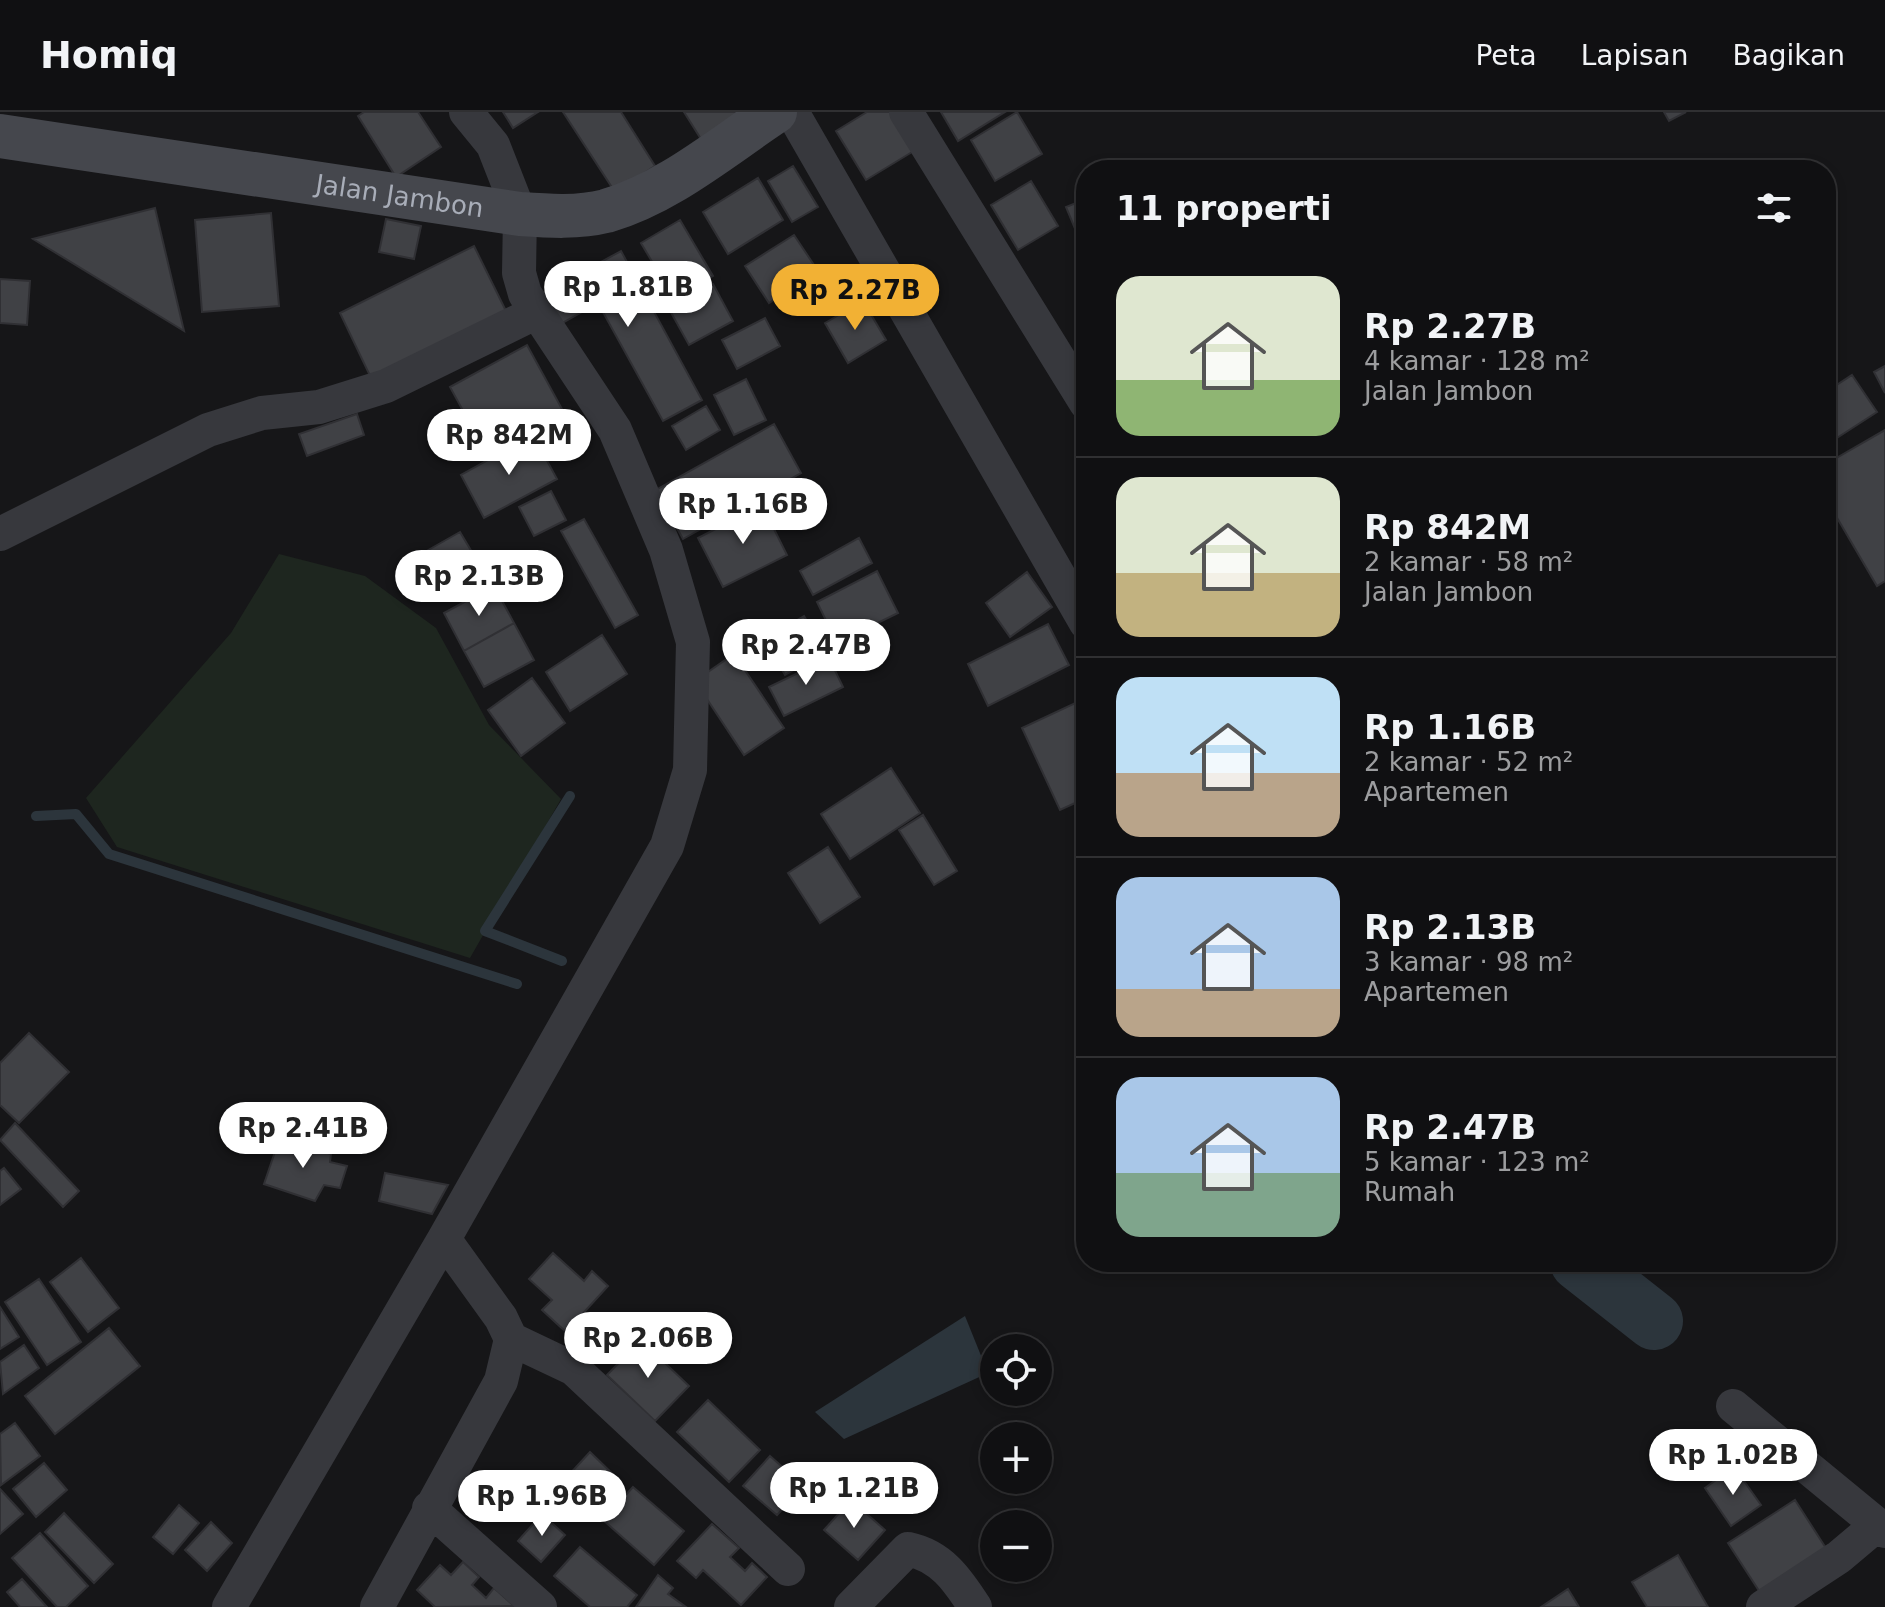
<!DOCTYPE html>
<html lang="id">
<meta charset="utf-8">
<style>
body{margin:0;font-family:"DejaVu Sans",sans-serif;background:#19191b;color:#f1f3f6;height:100vh;display:flex;flex-direction:column;font-size:30px;white-space:nowrap}
*{box-sizing:border-box;margin:0}
p{font-size:26px;color:#9c9d9f}
.icon{flex:none;width:44px;height:44px;fill:none;stroke:currentColor;stroke-width:2;stroke-linecap:round;stroke-linejoin:round}
.map{position:relative;flex:1;overflow:hidden}
.side{position:absolute;left:1076px;top:48px;width:760px;height:1112px;display:flex;flex-direction:column;background:#101012;border-radius:32px;box-shadow:0 4px 12px #0003,0 0 0 2px #303032}
.side>*{flex:none}
.controls{position:absolute;left:980px;top:1222px;display:grid;gap:16px}
.controls a{display:grid;place-items:center;width:72px;height:72px;border-radius:50%;background:#101012;box-shadow:0 4px 12px #0003,0 0 0 2px #303032;font-size:40px}
.price{position:absolute;translate:-50% -68px;padding:0 18px;border-radius:28px;background:#fff;color:#222;font-size:26px;line-height:52px;filter:drop-shadow(0 2px 4px #0008)}
.price::after{content:'';position:absolute;left:50%;top:48px;width:24px;height:18px;margin-left:-12px;background:inherit;clip-path:polygon(0 0,100% 0,50% 100%)}
.price.selected{background:#f2b134;color:#111}
ul{padding:0;list-style:none}
li{display:flex;align-items:center;gap:24px;height:200px;padding:0 40px}
li+li{border-top:2px solid #303032}
li span{display:grid;place-items:center;flex:none;width:224px;height:160px;border-radius:24px;color:#555}
li>.icon{margin-inline-start:auto}
span .icon{width:96px;height:96px;fill:#fffc;stroke-width:1}
li b{font-size:34px}
h2{display:flex;justify-content:space-between;align-items:center;height:96px;padding:0 40px;font-size:34px}
header{display:flex;align-items:center;gap:48px;box-sizing:border-box;height:112px;padding:0 40px;background:#101012;border-bottom:2px solid #303032}
header strong{font-size:38px}
nav{display:flex;gap:44px;margin-inline-start:auto;font-size:28px}
.map>svg:first-child{display:block}
</style>
<header>
<strong>Homiq</strong>
<nav><a>Peta</a><a>Lapisan</a><a>Bagikan</a></nav>
</header>
<div class="map">
<svg width="1885" height="1495" viewBox="0 0 1885 1495">
<rect width="100%" height="100%" fill="#161618"/>
<!-- green -->
<path fill="#1e261f" d="M279 442 365 464 436 516 489 613 561 687 470 846 117 735 86 686 231 521Z"/>
<!-- water -->
<path fill="#2c353c" d="M965 1204 988 1261 844 1327 815 1300Z"/>
<g fill="none" stroke-linecap="round" stroke-linejoin="round">
<!-- stream -->
<path stroke="#2c353c" stroke-width="10" d="M36 704 76 702 109 742 517 872
M562 849 485 819 570 684"/>
<!-- river -->
<path stroke="#2c353c" stroke-width="58" d="M1579 1150 1654 1209"/>
</g>
<!-- building -->
<path fill="#404145" stroke="#303034" stroke-width="2" d="M364 0H418L441 35 396 65 358 4Z
M503 0H538L513 16Z
M563 0H621L655 54 615 80Z
M684 0H743L701 27Z
M867 0H901L922 34 866 68 836 19Z
M941 0H1005L958 29Z
M1017 0 1042 42 995 69 971 28Z
M1664 0H1686L1669 9Z
M793 54 818 95 792 110 768 69Z
M758 66 783 108 728 142 703 100Z
M1031 69 1058 114 1018 138 991 93Z
M1086 87V129L1081 131 1066 95Z
M155 96 184 219 33 127Z
M271 101 279 194 202 200 195 108Z
M386 107 421 114 414 147 379 140Z
M680 108 713 164 674 187 641 131Z
M794 123 818 159 769 191 745 154Z
M474 134 507 201 372 268 340 201Z
M621 139 702 288 663 309 598 191 555 215 539 184Z
M0 167 30 169 27 213 0 211Z
M713 172 733 209 689 233 669 197Z
M863 189 886 228 848 251 825 211Z
M765 206 780 234 737 257 722 228Z
M527 233 562 297 485 339 450 275Z
M1885 254V281L1874 260Z
M1852 263 1877 300 1826 333V280Z
M746 267 766 308 734 323 714 283Z
M706 294 720 318 686 338 672 314Z
M357 302 364 323 307 344 299 322Z
M774 312 801 361 683 427 656 378Z
M1885 318V469L1877 474 1826 387V352Z
M533 323 557 367 484 406 461 363Z
M551 379 566 408 534 424 519 395Z
M762 393 787 443 723 475 698 426Z
M584 407 638 503 615 516 561 419Z
M460 420 482 457 445 478 423 441Z
M859 426 872 451 813 483 800 459Z
M877 459 898 501 837 531 817 490Z
M1027 460 1052 495 1010 525 986 491Z
M494 474 514 511 464 539 444 501Z
M804 504 825 540 785 563 764 527Z
M514 511 534 548 484 575 464 539Z
M1048 512 1069 553 988 594 968 552Z
M602 523 627 562 570 599 546 560Z
M734 542 784 616 744 643 695 569Z
M829 546 843 575 784 604 769 575Z
M532 566 565 611 521 644 488 598Z
M1086 586V686L1060 698 1022 616Z
M891 656 920 701 850 747 821 702Z
M923 703 957 759 934 773 899 718Z
M828 735 860 785 820 811 788 761Z
M29 921 69 960 19 1011 0 993V951Z
M15 1011 79 1079 63 1095 0 1028Z
M280 1025 331 1042 330 1050 347 1054 340 1076 324 1073 315 1089 264 1072Z
M4 1056 21 1077 0 1093V1059Z
M385 1061 448 1073 432 1102 379 1089Z
M553 1141 584 1169 592 1159 608 1174 566 1220 542 1198 552 1188 529 1167Z
M81 1146 119 1196 88 1220 50 1170Z
M39 1167 81 1230 47 1253 5 1190Z
M0 1195 19 1225 0 1237Z
M109 1216 140 1254 55 1322 25 1284Z
M641 1228 689 1274 655 1309 607 1263Z
M24 1233 39 1256 3 1282 0 1250Z
M708 1288 760 1338 729 1370 677 1320Z
M15 1311 40 1344 1 1373 0 1322Z
M590 1340 620 1369 586 1405 556 1377Z
M770 1344 804 1374 777 1403 743 1374Z
M44 1351 67 1378 36 1405 13 1377Z
M1734 1355 1761 1393 1731 1414 1705 1376Z
M633 1375 684 1419 654 1453 603 1408Z
M0 1377 23 1402 0 1422Z
M851 1388 885 1418 858 1448 824 1418Z
M1795 1388 1831 1444 1765 1488 1728 1431Z
M179 1393 199 1411 173 1442 153 1425Z
M64 1401 113 1452 94 1471 45 1420Z
M542 1402 565 1423 541 1450 518 1429Z
M211 1410 232 1431 207 1459 185 1438Z
M712 1412 739 1436 730 1445 745 1459 752 1451 767 1465 741 1493 703 1458 696 1466 677 1449Z
M40 1421 88 1474 66 1495H57L12 1446Z
M580 1435 637 1483 627 1495H590L554 1464Z
M1678 1443 1708 1495H1647L1632 1470Z
M463 1450 479 1465 472 1473 486 1486 494 1476 514 1494 435 1495 417 1478 440 1453 451 1463Z
M658 1463 673 1476 668 1482 686 1495H636Z
M22 1467 47 1495H20L7 1480Z
M1568 1477 1579 1495H1541Z"/>
<g fill="none" stroke-linecap="round" stroke-linejoin="round">
<!-- street -->
<path stroke="#37383d" stroke-width="34" d="M792 0 1086 511
M906 0 1086 291
M0 422 208 318 262 301 319 295 386 274 535 201
M444 1127 501 1206 511 1227
M1733 1294 1885 1419
M429 1396 540 1495
M229 1495 444 1127 667 734 690 658 693 530 666 438 615 318 525 182 519 161 520 102 493 33 466 0
M377 1495 501 1269 511 1227 574 1257 788 1457
M851 1495 908 1437C941 1444 957 1467 975 1495
M1763 1495 1839 1445 1877 1413"/>
<!-- secondary -->
<path stroke="#45474d" stroke-width="44" id="s1" d="M0 24 520 102C549 104 578 106 606 99 668 81 722 35 775 0"/>
</g>
<g text-anchor="middle" stroke-width="6" stroke-linejoin="round" paint-order="stroke">
<!-- street labels -->
<g font-size="26" fill="#a8adb8" stroke="#111113">
<text dy="9" stroke="none"><textPath href="#s1" startOffset="404">Jalan Jambon</textPath></text>
</g>
</g>
</svg>
<div class="controls">
<a><svg class="icon" aria-label="locate" viewBox="0 0 24 24"><circle cx="12" cy="12" r="6"/><path d="M12 2v4M12 18v4M2 12h4M18 12h4"/></svg></a>
<a>+</a>
<a>−</a>
</div>
<b class="price" style="left:628px;top:217px">Rp 1.81B</b>
<b class="price selected" style="left:855px;top:220px">Rp 2.27B</b>
<b class="price" style="left:509px;top:365px">Rp 842M</b>
<b class="price" style="left:743px;top:434px">Rp 1.16B</b>
<b class="price" style="left:479px;top:506px">Rp 2.13B</b>
<b class="price" style="left:806px;top:575px">Rp 2.47B</b>
<b class="price" style="left:303px;top:1058px">Rp 2.41B</b>
<b class="price" style="left:648px;top:1268px">Rp 2.06B</b>
<b class="price" style="left:1733px;top:1385px">Rp 1.02B</b>
<b class="price" style="left:854px;top:1418px">Rp 1.21B</b>
<b class="price" style="left:542px;top:1426px">Rp 1.96B</b>
<section class="side">
<h2>11 properti<svg class="icon" aria-label="filters" viewBox="0 0 24 24"><path d="M4 7h16M4 17h16"/><circle cx="9" cy="7" r="2"/><circle cx="15" cy="17" r="2"/></svg></h2>
<ul>
<li><span style="background:linear-gradient(#dfe7d0 65%,#8fb573 0)"><svg class="icon" aria-label="home" viewBox="0 0 24 24"><path d="M3 11l9-7 9 7M6 9v11h12V9"/></svg></span><div><b>Rp 2.27B</b><p>4 kamar · 128 m²</p><p>Jalan Jambon</p></div></li>
<li><span style="background:linear-gradient(#dfe7d0 60%,#c2b280 0)"><svg class="icon" aria-label="home" viewBox="0 0 24 24"><path d="M3 11l9-7 9 7M6 9v11h12V9"/></svg></span><div><b>Rp 842M</b><p>2 kamar · 58 m²</p><p>Jalan Jambon</p></div></li>
<li><span style="background:linear-gradient(#bfe0f5 60%,#b9a48a 0)"><svg class="icon" aria-label="home" viewBox="0 0 24 24"><path d="M3 11l9-7 9 7M6 9v11h12V9"/></svg></span><div><b>Rp 1.16B</b><p>2 kamar · 52 m²</p><p>Apartemen</p></div></li>
<li><span style="background:linear-gradient(#a9c7e8 70%,#b9a48a 0)"><svg class="icon" aria-label="home" viewBox="0 0 24 24"><path d="M3 11l9-7 9 7M6 9v11h12V9"/></svg></span><div><b>Rp 2.13B</b><p>3 kamar · 98 m²</p><p>Apartemen</p></div></li>
<li><span style="background:linear-gradient(#a9c7e8 60%,#7fa58c 0)"><svg class="icon" aria-label="home" viewBox="0 0 24 24"><path d="M3 11l9-7 9 7M6 9v11h12V9"/></svg></span><div><b>Rp 2.47B</b><p>5 kamar · 123 m²</p><p>Rumah</p></div></li>
</ul>
</section>
</div>
